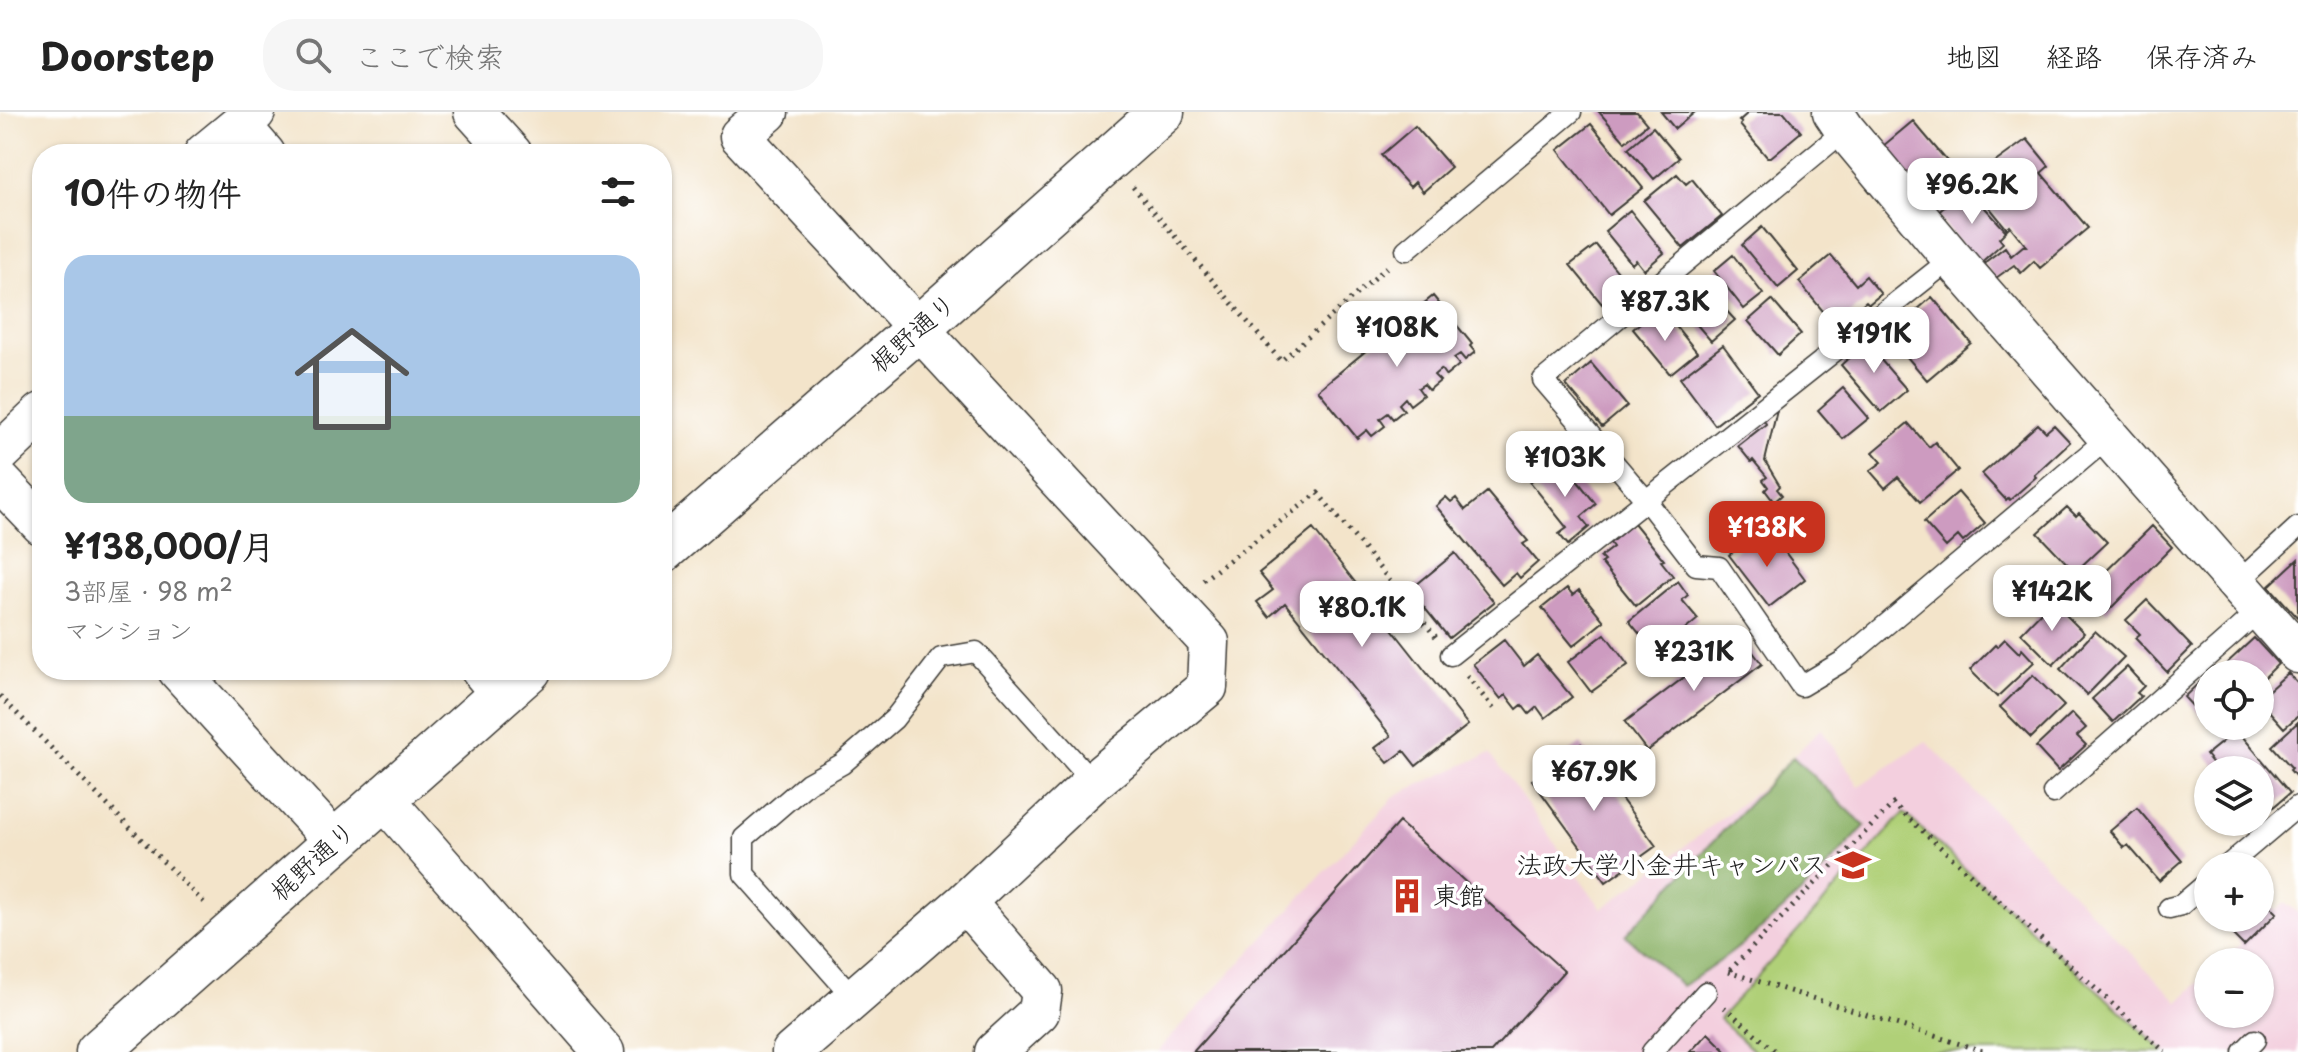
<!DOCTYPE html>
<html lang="ja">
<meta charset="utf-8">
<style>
body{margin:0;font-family:"Playpen Sans","Klee One",sans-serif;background:#f6f6f6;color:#222;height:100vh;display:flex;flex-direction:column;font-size:30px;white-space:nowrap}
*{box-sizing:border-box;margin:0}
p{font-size:26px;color:#767676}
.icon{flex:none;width:44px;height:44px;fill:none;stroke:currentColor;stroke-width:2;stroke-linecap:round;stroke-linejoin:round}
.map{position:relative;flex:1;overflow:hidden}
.panel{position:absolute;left:32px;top:32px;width:640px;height:536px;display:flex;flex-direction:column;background:#fff;border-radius:32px;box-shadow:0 2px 6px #0004}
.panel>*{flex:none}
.tools{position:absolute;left:2194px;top:548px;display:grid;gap:16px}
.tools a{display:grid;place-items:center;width:80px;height:80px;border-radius:50%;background:#fff;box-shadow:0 2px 6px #0004;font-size:40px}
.price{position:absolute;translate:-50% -68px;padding:0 18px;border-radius:16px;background:#fff;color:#222;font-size:26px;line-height:52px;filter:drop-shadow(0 2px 4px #0008)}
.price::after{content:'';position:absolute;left:50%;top:48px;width:24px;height:18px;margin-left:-12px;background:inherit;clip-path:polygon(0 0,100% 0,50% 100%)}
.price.active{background:#c8321e;color:#fff}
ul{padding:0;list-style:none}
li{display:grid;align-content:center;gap:16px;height:424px;padding:0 32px}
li+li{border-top:2px solid #e0e0e0}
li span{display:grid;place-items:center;height:248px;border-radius:24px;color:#555}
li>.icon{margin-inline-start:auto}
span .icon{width:144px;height:144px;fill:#fffc;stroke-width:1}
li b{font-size:34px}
h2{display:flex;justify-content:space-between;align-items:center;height:96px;padding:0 32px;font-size:34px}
header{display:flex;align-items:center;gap:48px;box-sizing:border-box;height:112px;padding:0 40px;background:#fff;border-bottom:2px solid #e0e0e0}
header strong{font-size:38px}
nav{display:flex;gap:44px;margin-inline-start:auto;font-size:28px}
.search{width:560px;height:72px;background:#f6f6f6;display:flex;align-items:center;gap:20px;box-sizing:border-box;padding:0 28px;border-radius:32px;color:#767676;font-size:30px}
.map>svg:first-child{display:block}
</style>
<header>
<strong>Doorstep</strong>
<div class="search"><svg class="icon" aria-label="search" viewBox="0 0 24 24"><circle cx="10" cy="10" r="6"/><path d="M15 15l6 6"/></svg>ここで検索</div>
<nav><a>地図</a><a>経路</a><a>保存済み</a></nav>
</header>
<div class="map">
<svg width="2298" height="940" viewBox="0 0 2298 940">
<rect width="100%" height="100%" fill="#fff"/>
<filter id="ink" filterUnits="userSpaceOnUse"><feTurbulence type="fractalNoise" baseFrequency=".0125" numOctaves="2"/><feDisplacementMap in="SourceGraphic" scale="16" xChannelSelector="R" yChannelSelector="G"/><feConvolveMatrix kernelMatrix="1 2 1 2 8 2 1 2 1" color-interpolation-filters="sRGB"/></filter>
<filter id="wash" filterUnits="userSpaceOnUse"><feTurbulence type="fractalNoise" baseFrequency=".006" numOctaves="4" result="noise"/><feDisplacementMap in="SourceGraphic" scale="32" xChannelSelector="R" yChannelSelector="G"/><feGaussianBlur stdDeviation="1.8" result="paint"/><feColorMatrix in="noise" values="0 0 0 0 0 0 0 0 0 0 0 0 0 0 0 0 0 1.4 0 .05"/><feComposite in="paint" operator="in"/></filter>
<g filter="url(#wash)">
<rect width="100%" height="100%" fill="#f3e4ca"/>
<!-- built -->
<path fill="#f3cfde" d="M1821 616 1859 674 1926 629 2178 890 2208 862V902H2260V850H2221L2285 790 2298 801V940H1157L1396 683 1490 641 1602 797 1769 670Z"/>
<!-- green -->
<path fill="#b0d078" stroke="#66764a" stroke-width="2" d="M1904 701 2165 940H1755L1719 907Z"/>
<!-- forest -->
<path fill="#8cb268" stroke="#546742" stroke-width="2" d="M1793 645 1865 714C1810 774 1753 832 1682 874L1625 823Z"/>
<g id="blocks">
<!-- building -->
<path fill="#cd9bc0" d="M1599 0H1637L1647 12 1625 30Z
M1661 0H1695L1675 17Z
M1749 0H1784L1801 20 1771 45H1767L1740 13 1742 11 1739 9Z
M1913 9 1952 55 1922 80 1883 34Z
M1591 12 1643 76 1609 103 1558 38Z
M1415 14 1451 55 1423 80 1415 70 1410 75 1381 43Z
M1653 15 1679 46 1654 67 1628 36Z
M2027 27 2049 54 2041 61 2088 116 2040 156 2034 149 2021 161 2014 153 1996 166 1984 151 2005 135 2011 144 2023 134H2026L2010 114 2007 117 1972 74 1990 59 1987 56Z
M1677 62 1686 72 1692 67 1722 104 1683 136 1644 89Z
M1967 76 2006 119 1999 126 2003 131 1978 153 1936 102Z
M1630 98 1664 141 1644 158 1636 148 1632 152 1605 119Z
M1762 115 1798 159 1778 176 1742 133Z
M1596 133 1627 171 1602 192 1570 153Z
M1733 143 1763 182 1744 197 1714 159Z
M1831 143 1856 173 1866 164 1881 182 1869 192 1866 189 1836 215 1799 170Z
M1690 168 1706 186 1711 182 1735 208 1711 229 1672 184Z
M1433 184 1472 232 1470 234 1475 240 1465 248 1460 242 1454 246 1459 253 1446 264 1441 257 1434 263 1440 269 1429 278 1424 272 1418 276 1423 283 1410 293 1405 286 1399 292 1404 298 1393 307 1388 301 1380 307 1385 314 1372 324 1367 318 1357 326 1318 278Z
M1932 185 1971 231 1927 268 1888 223Z
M1772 188 1801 222 1778 243 1748 209Z
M1653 200 1668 217 1674 212 1697 240 1670 262 1633 217Z
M1873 224 1888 240 1880 247 1907 278 1881 300 1841 253Z
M1723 233 1758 280 1715 313 1680 266Z
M1591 251 1627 294 1602 315 1566 273Z
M1843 276 1869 306 1843 327 1818 298Z
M1777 298 1765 349 1780 374 1777 377 1782 383 1774 390 1765 378 1768 375 1763 368 1767 365 1753 348 1751 350 1738 334 1766 312 1764 308Z
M1908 311 1929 335 1935 330 1958 358 1920 390 1898 365 1885 376 1870 359 1882 350 1873 340Z
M2038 312 2046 320 2054 313 2070 330 2034 363 2036 365 2010 388 2008 386 2006 388 1982 362Z
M1559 346 1596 392 1581 405 1589 415 1568 433 1559 422 1567 416 1530 370Z
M1487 380 1528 429 1523 432 1538 450 1520 466 1516 461 1502 473 1436 394 1446 385 1451 390 1456 386 1465 398Z
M1958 380 1985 411 1963 430 1958 424 1946 435 1924 410Z
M2067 395 2076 404 2079 401 2107 430 2075 460 2038 421Z
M1634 411 1664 448 1661 449 1673 464 1636 494 1601 451 1604 449 1600 445 1613 435 1610 431Z
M2152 414 2172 435 2107 500 2086 479Z
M1313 417 1468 613 1416 654 1404 639 1388 651 1375 636 1391 624 1285 491 1269 505 1257 490 1273 478 1259 461Z
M1757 422 1767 435 1776 428 1805 467 1769 495 1729 443Z
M1455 441 1494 490 1449 526 1410 478Z
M2298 447V506L2269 474Z
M1678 469 1688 483 1682 488 1698 507 1656 542 1629 509Z
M1567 476 1573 483 1579 478 1604 509 1573 534 1542 496Z
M2147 488 2192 535 2167 560 2135 526 2140 522 2126 508Z
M2052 489 2084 521 2053 553 2021 521Z
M2095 519 2124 545 2087 583 2060 557Z
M1605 522 1628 553 1591 580 1568 550Z
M1740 523 1762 552 1647 639 1625 610Z
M2254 526 2278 552 2260 570V562H2237L2227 551Z
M2005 527 2019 541 2022 537 2034 550 1997 585 1970 558 1995 533 1997 535Z
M1504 528 1524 554 1537 543 1572 585 1545 606 1537 595 1529 602 1522 593 1517 597 1506 583 1501 587 1473 552Z
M2127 555 2144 574 2137 581 2141 584 2113 610 2092 587Z
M2288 561 2298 572V604L2284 616 2260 589V586Z
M2208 562V611L2184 585Z
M2033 563 2064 594 2031 626 2000 595Z
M2072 601 2086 616 2077 624 2086 633 2058 659 2036 635Z
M2298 610V667L2290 658 2292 656 2272 634Z
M2237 618 2290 681 2260 706V658H2218L2206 643Z
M1581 632 1656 734 1606 770 1532 668Z
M2137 696 2182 749 2159 769 2128 733 2124 736 2110 719Z
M1399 710 1564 859 1491 940H1193Z
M2260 783 2277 801 2244 834 2216 806H2260Z
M1708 921 1727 940H1690Z"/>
</g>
</g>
<g filter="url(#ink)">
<use href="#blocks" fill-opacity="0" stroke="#3c3a36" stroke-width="2"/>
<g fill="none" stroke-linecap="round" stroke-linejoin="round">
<!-- lane casing -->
<g stroke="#3c3a36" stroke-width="23">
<path id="lane" d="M1845 18 1543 268 1645 387 1696 453 1719 455 1801 574 1843 549 2109 325
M1406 138 1571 0
M2237 471 2298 415
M1451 543 1952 146
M2053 681 2259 499
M2227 754 2298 694
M2169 796 2181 793 2208 770
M853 885 744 762V726L808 671 842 652 894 607 941 546 976 540 1093 670
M1652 940 1706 880
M2243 940 2255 928"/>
</g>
<!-- street casing -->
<g stroke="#3c3a36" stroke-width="43">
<path id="street" d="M474 0 512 42
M768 0 740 24 1209 530 1207 575 1093 670 965 790 792 940
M1833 0 1845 18 1952 146 2298 541
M240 13 265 42
M204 42 255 0
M0 341 42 301
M0 369 42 413
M178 558 335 730
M481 558 502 583
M383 686 604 940
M965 790 1042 879 1039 900 995 940"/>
</g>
<!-- secondary casing -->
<g stroke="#3c3a36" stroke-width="47">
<path id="secondary" d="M662 439 920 215 1162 0
M98 940 529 558"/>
</g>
<!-- path -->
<path stroke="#3c3a36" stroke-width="5" stroke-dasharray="2 6" stroke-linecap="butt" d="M1133 75 1281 249 1387 155
M1203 468 1318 381 1436 525
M1467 564 1496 600
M0 584 207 794
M1730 858 1893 692 2165 940
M1728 860 1986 940
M1724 895 1776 940"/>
<!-- lane -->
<use href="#lane" stroke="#fff" stroke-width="20"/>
<!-- street -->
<use href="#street" stroke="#fff" stroke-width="40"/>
<!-- secondary -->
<use href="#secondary" stroke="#fff" stroke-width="44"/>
</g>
</g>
<!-- icons -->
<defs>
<g id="school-bare" transform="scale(2.76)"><path d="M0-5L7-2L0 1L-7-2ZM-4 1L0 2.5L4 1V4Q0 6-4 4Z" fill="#c8321e" stroke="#fff" stroke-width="2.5" paint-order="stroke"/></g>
<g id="building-bare" transform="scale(2.76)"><path d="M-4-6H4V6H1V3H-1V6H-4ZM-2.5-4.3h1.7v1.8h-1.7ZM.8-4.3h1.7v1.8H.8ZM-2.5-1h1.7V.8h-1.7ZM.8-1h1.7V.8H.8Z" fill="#c8321e" stroke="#fff" stroke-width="2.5" paint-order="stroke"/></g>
</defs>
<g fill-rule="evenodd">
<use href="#school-bare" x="1853" y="753"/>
<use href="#building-bare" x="1407" y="784"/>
</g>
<g text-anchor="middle" stroke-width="7" stroke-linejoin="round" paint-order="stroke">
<!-- street labels -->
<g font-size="26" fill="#1c1c1c" stroke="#fff">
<text transform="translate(913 221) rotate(-41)" y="9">梶野通り</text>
<text transform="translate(313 749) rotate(-42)" y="9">梶野通り</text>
</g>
<!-- poi labels -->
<g font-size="26" fill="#1c1c1c" stroke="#fff" text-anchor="end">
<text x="1827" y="762">法政大学小金井キャンパス</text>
<text x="1433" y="793" text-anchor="start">東館</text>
</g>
</g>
</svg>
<div class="tools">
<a><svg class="icon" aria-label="locate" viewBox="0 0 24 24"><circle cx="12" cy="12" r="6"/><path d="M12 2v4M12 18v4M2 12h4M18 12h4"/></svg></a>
<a><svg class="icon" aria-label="layers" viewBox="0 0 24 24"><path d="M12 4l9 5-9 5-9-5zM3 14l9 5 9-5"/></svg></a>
<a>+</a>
<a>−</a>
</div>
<b class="price" style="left:1972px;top:114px">¥96.2K</b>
<b class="price" style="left:1665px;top:231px">¥87.3K</b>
<b class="price" style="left:1397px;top:257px">¥108K</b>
<b class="price" style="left:1874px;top:263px">¥191K</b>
<b class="price" style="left:1565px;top:387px">¥103K</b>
<b class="price active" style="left:1767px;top:457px">¥138K</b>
<b class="price" style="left:2052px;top:521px">¥142K</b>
<b class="price" style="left:1362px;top:537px">¥80.1K</b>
<b class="price" style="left:1694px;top:581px">¥231K</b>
<b class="price" style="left:1594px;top:701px">¥67.9K</b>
<section class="panel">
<h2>10件の物件<svg class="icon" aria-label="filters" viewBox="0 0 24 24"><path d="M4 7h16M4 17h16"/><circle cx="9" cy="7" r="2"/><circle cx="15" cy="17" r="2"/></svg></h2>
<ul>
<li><span style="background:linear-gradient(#a9c7e8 65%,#7fa58c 0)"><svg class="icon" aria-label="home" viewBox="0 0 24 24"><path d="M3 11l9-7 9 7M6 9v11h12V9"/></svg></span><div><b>¥138,000/月</b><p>3部屋 · 98 m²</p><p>マンション</p></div></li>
</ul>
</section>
</div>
